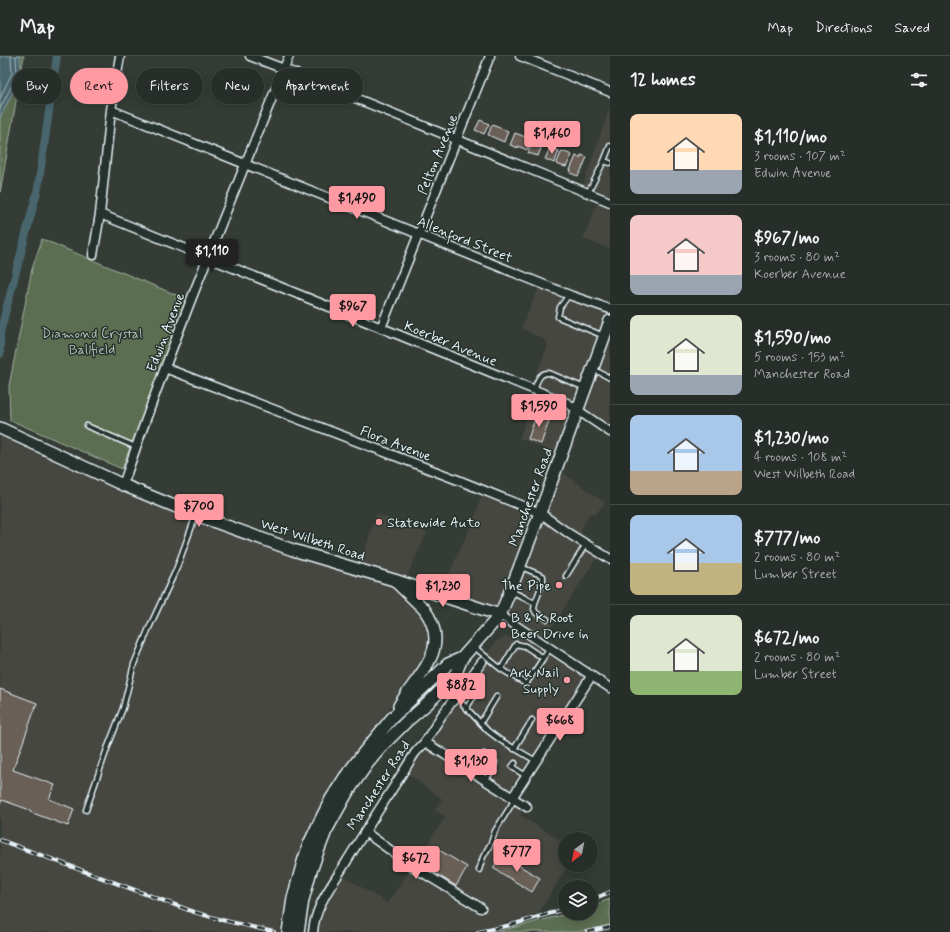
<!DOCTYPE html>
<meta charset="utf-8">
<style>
body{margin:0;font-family:Mynerve,sans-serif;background:#2f3530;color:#f1f3f6;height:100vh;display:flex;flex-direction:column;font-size:15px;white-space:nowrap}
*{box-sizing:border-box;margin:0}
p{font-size:13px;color:#a4a8a8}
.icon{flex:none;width:22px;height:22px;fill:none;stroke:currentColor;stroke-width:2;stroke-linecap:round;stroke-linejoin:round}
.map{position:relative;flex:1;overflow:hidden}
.side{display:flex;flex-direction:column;background:#272d28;width:340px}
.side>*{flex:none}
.hud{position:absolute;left:12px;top:12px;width:380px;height:36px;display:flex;gap:8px}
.needle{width:26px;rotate:212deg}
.buttons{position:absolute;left:558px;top:776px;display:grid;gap:8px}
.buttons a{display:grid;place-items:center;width:40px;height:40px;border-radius:50%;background:#272d28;box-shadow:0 2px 10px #0003,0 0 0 1px #434945;font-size:20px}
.price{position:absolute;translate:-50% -34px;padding:0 9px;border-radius:4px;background:#ff9aa2;color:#111;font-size:13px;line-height:26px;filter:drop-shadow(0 1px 2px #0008)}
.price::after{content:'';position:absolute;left:50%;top:24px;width:12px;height:9px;margin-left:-6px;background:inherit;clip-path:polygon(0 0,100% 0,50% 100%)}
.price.selected{background:#222;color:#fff}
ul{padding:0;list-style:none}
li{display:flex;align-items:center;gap:12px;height:100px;padding:0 20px}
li+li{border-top:1px solid #434945}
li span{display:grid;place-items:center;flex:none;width:112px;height:80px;border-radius:8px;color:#555}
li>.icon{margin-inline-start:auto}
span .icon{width:48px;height:48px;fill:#fffc;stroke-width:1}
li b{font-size:17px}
h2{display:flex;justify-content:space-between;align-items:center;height:48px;padding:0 20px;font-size:17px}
.tag{padding:0 14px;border-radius:18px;background:#272d28;box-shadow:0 2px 10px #0003,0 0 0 1px #434945;font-size:14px;line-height:36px}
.tag.selected{background:#ff9aa2;color:#111}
header{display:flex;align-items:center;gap:24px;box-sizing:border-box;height:56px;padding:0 20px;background:#272d28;border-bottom:1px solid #434945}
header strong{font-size:19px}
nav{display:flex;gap:22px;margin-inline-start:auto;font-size:14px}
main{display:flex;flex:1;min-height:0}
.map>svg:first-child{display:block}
</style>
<header>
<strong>Map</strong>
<nav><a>Map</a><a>Directions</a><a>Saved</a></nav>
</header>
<main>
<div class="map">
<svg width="610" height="876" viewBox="0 0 610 876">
<rect width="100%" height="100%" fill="#343c35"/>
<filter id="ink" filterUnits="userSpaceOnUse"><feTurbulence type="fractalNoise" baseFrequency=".025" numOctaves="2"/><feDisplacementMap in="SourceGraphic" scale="8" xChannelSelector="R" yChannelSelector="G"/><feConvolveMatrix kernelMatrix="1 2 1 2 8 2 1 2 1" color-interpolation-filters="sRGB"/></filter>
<g filter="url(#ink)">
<!-- built -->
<path fill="#44463f" d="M610 51V193L583 183 599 141 581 134Z
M541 227 610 253V376L578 354 561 400 519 382 537 335 530 332 547 292 546 285 521 272Z
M0 372 123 429 359 514 376 458 427 477 409 516 405 528 424 553 430 579 426 603 415 621 382 661 360 694 296 818 286 847 280 871V876H0Z
M556 412 600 443 606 446 595 459 590 457 582 471 580 485 599 498 542 587 500 559 439 539 474 463 483 435 540 457Z
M517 579 569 608 592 619 512 742 527 751 520 759 565 787V809H568L538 858 483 873 464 876H313L314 867 339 817 387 847 413 810 445 761 434 754 442 743 404 715 496 585 505 581Z"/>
<!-- green -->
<path fill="#5c6e51" stroke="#a2b0a4" d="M0 0H24L0 137Z
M42 183 186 243 122 413 10 364 9 330 32 213Z
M610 843V869L579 876H496L570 857H591V850Z"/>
<!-- water -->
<path fill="#48666e" stroke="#889ea5" d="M0 0H20L21 19 0 62Z"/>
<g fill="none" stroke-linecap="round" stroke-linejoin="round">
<!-- shore -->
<path stroke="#a8b9c1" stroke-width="1" d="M0 42 12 17 11 0
M0 53 17 19 16 0"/>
<!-- canal -->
<path stroke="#48666e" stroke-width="8" d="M0 298V277L38 132 57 0"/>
</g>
<!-- building -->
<path fill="#6a5e57" stroke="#e8f1f8" d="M480 64 489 68 484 78 475 74Z
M492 69 508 75 504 86 488 79Z
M515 77 531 83 527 94 518 90V92L510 89Z
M534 81 544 85 538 100 528 97Z
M550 92 559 95 554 107 545 103Z
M562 95 572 99 566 111 556 108Z
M581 99 587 101 582 113 578 120 570 117 571 114H570L576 100 580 102Z
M537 357 550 362 541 388 528 383Z
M0 633 37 647 13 714 55 729 49 743 74 753 68 770 30 756V754L2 744 0 748Z
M431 789 467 811 456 830 420 808Z
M501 799 540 822 532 836 493 812Z"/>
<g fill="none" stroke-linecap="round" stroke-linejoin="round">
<!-- service casing -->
<g stroke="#e8f1f8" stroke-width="7">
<path id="service" d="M604 105 610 90
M588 137 604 105 610 107
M569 239 560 251 558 261 604 280
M593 313 610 322
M534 334C537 326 539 316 549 317L585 332
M87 370 136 391
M521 511 543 520V526L535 547 534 553 536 557 547 563
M566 520 586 488
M511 535 535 547
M473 590 501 613 526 628 550 592
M501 613 516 588 525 590 543 602
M456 641 488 675 500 684 536 705
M466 653 480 630
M481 666 497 640
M514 693 532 664
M484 698 495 706 492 714 486 724
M515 707 512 711 526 720
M86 754 107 693 123 652 134 608 149 572 176 514 196 459
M479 814 483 801 491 787 495 775 515 743"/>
</g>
<!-- minor casing -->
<g stroke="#e8f1f8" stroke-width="11">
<path id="minor" d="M250 0 284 13 610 146
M520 0 610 36
M111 54 572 240 610 253
M100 158 567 347 610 376
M93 199 100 158 111 54 120 0
M381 272 490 0
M165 312 458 424 540 457 571 479 610 503
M123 429C172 284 232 142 289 0
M500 559 610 632
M425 686 527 751
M512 742 592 619
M365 776 415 812 481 852
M313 876C315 850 332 829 345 808 368 770 392 734 415 697L425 686 442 659 482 606"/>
</g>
<!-- secondary casing -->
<g stroke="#e8f1f8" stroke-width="14">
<path id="secondary" d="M0 372 123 429 196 459 293 494 394 524 500 559
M396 526 424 553C453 593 418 617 399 650
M288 876 293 842 303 806 309 788 317 771 331 743 345 721 364 696 392 662 448 608 462 602
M298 876 303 844 310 818 317 798 326 775 347 737 368 707 385 687 406 666 427 648 444 631 456 617 462 602 500 559 511 533 540 457 610 265"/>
</g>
<!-- service -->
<use href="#service" stroke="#26332d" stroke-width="4"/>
<!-- minor -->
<use href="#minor" stroke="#26332d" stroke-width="8"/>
<!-- secondary -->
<use href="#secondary" stroke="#26332d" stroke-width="11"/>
<!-- rail casing -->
<g stroke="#e8f1f8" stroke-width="4">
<path id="rail" d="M0 784 194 856 222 864 274 876
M591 844 610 836
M478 876 511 869 565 853
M587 876 610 871"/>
</g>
<!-- rail -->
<use href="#rail" stroke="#26332d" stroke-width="2.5" stroke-dasharray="8" stroke-linecap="butt"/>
</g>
</g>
<!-- markers -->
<g fill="#ff9aa2" stroke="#26332d" stroke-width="1.5">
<circle cx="379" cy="466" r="4"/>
<circle cx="559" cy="529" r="4"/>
<circle cx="503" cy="569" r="4"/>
<circle cx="567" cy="624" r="4"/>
</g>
<g text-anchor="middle" stroke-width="3" stroke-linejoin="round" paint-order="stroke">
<!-- street labels -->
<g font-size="14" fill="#e8f1f8" stroke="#26332d">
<text transform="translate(437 98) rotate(-68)" y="5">Pelton Avenue</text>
<text transform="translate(465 183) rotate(22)" y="5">Allenford Street</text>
<text transform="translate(165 276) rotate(-69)" y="5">Edwin Avenue</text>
<text transform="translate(451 287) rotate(22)" y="5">Koerber Avenue</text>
<text transform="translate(396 387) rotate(21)" y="5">Flora Avenue</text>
<text transform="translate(530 441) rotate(-70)" y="5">Manchester Road</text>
<text transform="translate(313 483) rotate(18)" y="5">West Wilbeth Road</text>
<text transform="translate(378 729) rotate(-57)" y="5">Manchester Road</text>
</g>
<!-- park labels -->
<g font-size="14" fill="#b0bdb5" stroke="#26332d">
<text x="92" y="282">Diamond Crystal<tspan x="92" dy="16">Ballfield</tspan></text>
</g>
<!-- poi labels -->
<g font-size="14" fill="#e8f1f8" stroke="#26332d" text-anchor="start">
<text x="387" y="471">Statewide Auto</text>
<text x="551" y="534" text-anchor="end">The Pipe</text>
<text x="511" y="566">B &amp; K Root<tspan x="511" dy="16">Beer Drive in</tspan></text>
<text x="559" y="621" text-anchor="end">Ark Nail<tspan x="559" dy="16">Supply</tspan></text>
</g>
</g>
</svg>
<div class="buttons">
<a><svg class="needle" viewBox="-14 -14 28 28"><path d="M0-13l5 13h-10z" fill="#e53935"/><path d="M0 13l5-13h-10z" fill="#a4a8a8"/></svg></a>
<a><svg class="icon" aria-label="layers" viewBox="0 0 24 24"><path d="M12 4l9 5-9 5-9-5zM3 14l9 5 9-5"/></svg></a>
</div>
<b class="price" style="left:552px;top:99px">$1,460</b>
<b class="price" style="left:357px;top:164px">$1,490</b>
<b class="price selected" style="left:212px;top:217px">$1,110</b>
<b class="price" style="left:353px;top:272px">$967</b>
<b class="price" style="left:539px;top:372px">$1,590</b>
<b class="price" style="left:199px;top:472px">$700</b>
<b class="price" style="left:443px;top:552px">$1,230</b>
<b class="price" style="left:461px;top:651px">$882</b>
<b class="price" style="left:560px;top:686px">$668</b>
<b class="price" style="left:471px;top:727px">$1,130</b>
<b class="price" style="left:517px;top:817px">$777</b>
<b class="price" style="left:416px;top:824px">$672</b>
<div class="hud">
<a class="tag">Buy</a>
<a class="tag selected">Rent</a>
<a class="tag">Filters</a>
<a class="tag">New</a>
<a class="tag">Apartment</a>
</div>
</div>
<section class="side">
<h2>12 homes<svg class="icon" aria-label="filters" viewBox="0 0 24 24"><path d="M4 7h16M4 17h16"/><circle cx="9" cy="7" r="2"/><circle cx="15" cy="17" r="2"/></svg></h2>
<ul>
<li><span style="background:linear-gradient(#ffd9b3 70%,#9aa5b1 0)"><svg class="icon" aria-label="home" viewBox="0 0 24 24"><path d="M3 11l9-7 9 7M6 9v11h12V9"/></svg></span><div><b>$1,110/mo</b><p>3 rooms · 107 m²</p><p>Edwin Avenue</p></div></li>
<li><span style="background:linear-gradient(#f6c9c9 75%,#9aa5b1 0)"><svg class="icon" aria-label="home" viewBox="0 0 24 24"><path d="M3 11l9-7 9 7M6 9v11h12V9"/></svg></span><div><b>$967/mo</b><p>3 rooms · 80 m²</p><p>Koerber Avenue</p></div></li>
<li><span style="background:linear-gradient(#dfe7d0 75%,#9aa5b1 0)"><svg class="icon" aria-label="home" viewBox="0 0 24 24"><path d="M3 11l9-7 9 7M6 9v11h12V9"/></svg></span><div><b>$1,590/mo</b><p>5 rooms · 153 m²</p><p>Manchester Road</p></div></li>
<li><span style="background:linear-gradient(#a9c7e8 70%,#b9a48a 0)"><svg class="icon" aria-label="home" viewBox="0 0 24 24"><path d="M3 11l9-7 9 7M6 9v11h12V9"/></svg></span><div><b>$1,230/mo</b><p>4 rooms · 108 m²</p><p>West Wilbeth Road</p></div></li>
<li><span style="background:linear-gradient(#a9c7e8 60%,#c2b280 0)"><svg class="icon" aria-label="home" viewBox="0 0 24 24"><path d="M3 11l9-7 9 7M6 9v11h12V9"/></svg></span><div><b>$777/mo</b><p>2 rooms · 80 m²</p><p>Lumber Street</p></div></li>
<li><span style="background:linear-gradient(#dfe7d0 70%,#8fb573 0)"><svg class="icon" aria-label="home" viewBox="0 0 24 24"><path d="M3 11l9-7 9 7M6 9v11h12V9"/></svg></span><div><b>$672/mo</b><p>2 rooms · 80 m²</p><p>Lumber Street</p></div></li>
</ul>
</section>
</main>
